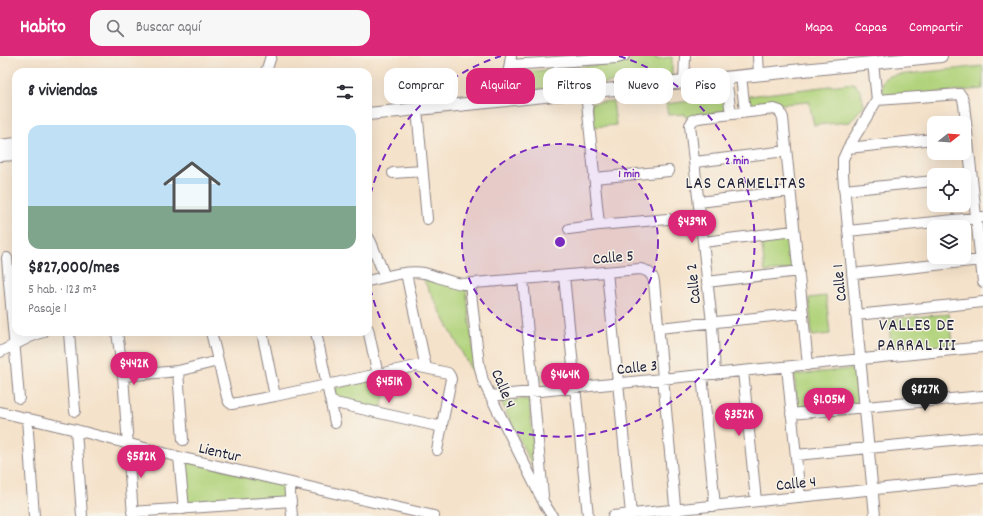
<!DOCTYPE html>
<html lang="es">
<meta charset="utf-8">
<style>
body{margin:0;font-family:Dekko,sans-serif;background:#f7f7f7;color:#2b2b33;height:100vh;display:flex;flex-direction:column;font-size:15px;white-space:nowrap}
*{box-sizing:border-box;margin:0}
p{font-size:13px;color:#7c7c81}
.icon{flex:none;width:22px;height:22px;fill:none;stroke:currentColor;stroke-width:2;stroke-linecap:round;stroke-linejoin:round}
.map{position:relative;flex:1;overflow:hidden}
.panel{position:absolute;left:12px;top:12px;width:360px;height:268px;display:flex;flex-direction:column;background:#fff;border-radius:12px;box-shadow:0 4px 16px #0002}
.panel>*{flex:none}
.hud{position:absolute;left:384px;top:12px;width:380px;height:36px;display:flex;gap:8px}
.needle{width:26px;rotate:73deg}
.tools{position:absolute;left:927px;top:60px;display:grid;gap:8px}
.tools a{display:grid;place-items:center;width:44px;height:44px;border-radius:8px;background:#fff;box-shadow:0 4px 16px #0002;font-size:20px}
.price{position:absolute;translate:-50% -34px;padding:0 9px;border-radius:14px;background:#db2777;color:#fff;font-size:13px;line-height:26px;filter:drop-shadow(0 1px 2px #0008)}
.price::after{content:'';position:absolute;left:50%;top:24px;width:12px;height:9px;margin-left:-6px;background:inherit;clip-path:polygon(0 0,100% 0,50% 100%)}
.price.active{background:#222;color:#fff}
ul{padding:0;list-style:none}
li{display:grid;align-content:center;gap:8px;height:212px;padding:0 16px}
li+li{border-top:1px solid #e1e1e2}
li span{display:grid;place-items:center;height:124px;border-radius:12px;color:#555}
li>.icon{margin-inline-start:auto}
span .icon{width:72px;height:72px;fill:#fffc;stroke-width:1}
li b{font-size:17px}
h2{display:flex;justify-content:space-between;align-items:center;height:48px;padding:0 16px;font-size:17px}
.pill{padding:0 14px;border-radius:12px;background:#fff;box-shadow:0 4px 16px #0002;font-size:14px;line-height:36px}
.pill.active{background:#db2777;color:#fff}
header{display:flex;align-items:center;gap:24px;box-sizing:border-box;height:56px;padding:0 20px;background:#db2777;color:#fff}
header strong{font-size:19px}
nav{display:flex;gap:22px;margin-inline-start:auto;font-size:14px}
.search{width:280px;height:36px;background:#f7f7f7;display:flex;align-items:center;gap:10px;box-sizing:border-box;padding:0 14px;border-radius:12px;color:#7c7c81;font-size:15px}
.map>svg:first-child{display:block}
</style>
<header>
<strong>Habito</strong>
<div class="search"><svg class="icon" aria-label="search" viewBox="0 0 24 24"><circle cx="10" cy="10" r="6"/><path d="M15 15l6 6"/></svg>Buscar aquí</div>
<nav><a>Mapa</a><a>Capas</a><a>Compartir</a></nav>
</header>
<div class="map">
<svg width="983" height="460" viewBox="0 0 983 460">
<rect width="100%" height="100%" fill="#f7f3e8"/>
<filter id="ink" filterUnits="userSpaceOnUse"><feTurbulence type="fractalNoise" baseFrequency=".025" numOctaves="2"/><feDisplacementMap in="SourceGraphic" scale="8" xChannelSelector="R" yChannelSelector="G"/><feConvolveMatrix kernelMatrix="1 2 1 2 8 2 1 2 1" color-interpolation-filters="sRGB"/></filter>
<filter id="wash" filterUnits="userSpaceOnUse"><feTurbulence type="fractalNoise" baseFrequency=".012" numOctaves="4" result="noise"/><feDisplacementMap in="SourceGraphic" scale="16" xChannelSelector="R" yChannelSelector="G"/><feGaussianBlur stdDeviation="0.9" result="paint"/><feColorMatrix in="noise" values="0 0 0 0 0 0 0 0 0 0 0 0 0 0 0 0 0 1.4 0 .05"/><feComposite in="paint" operator="in"/></filter>
<g filter="url(#wash)">
<rect width="100%" height="100%" fill="#f5e2ca"/>
<!-- green -->
<path fill="#b1d37b" stroke="#6a7a5b" d="M635 0H656V3L672 1V20L511 37 513 17 627 6Z
M983 10V33L885 41 882 33 883 24 888 20Z
M854 27 861 36 864 49 850 66 814 69 809 46 756 50C750 48 749 45 749 40Z
M724 41 726 53 723 56 686 61 685 58 668 59 666 48Z
M613 45 616 69 594 71 591 47Z
M792 177 796 213 765 216 761 181Z
M422 221 466 232 477 325Z
M826 240 830 278 812 280 809 242Z
M949 258 952 290 892 296 888 263Z
M851 313 855 317 858 349 798 355 794 319Z
M389 321 381 353 336 342 334 332Z
M523 343 529 344 536 418 501 346Z
M182 403 287 428 288 443 186 450Z"/>
</g>
<g filter="url(#ink)">
<g fill="none" stroke-linecap="round" stroke-linejoin="round">
<!-- minor casing -->
<g stroke="#8c8282" stroke-width="12">
<path id="minor" d="M758 0 759 18
M873 7 877 44 848 92 843 103V119L875 460
M510 9 617 2 624 0
M266 16 271 0
M741 20 745 56
M726 22 731 58
M684 26 685 0
M586 36 599 169
M504 44 511 0
M877 44 960 38 962 41 964 48 983 226
M417 53 427 163
M848 92 934 83
M695 106 786 95
M393 117 422 115
M594 122 669 115
M844 134 934 125
M699 146 790 135
M569 173 599 169 668 163
M848 175 983 161
M368 181 371 186 385 221
M703 186 794 175
M7 202 19 342
M607 216 631 458
M406 217 426 312
M852 218 981 204
M564 220 588 460
M523 223 543 440
M368 225C385 221 407 214 424 217 437 220 448 226 463 228L640 213C648 214 653 219 654 226L676 460
M707 226 799 215
M470 228 479 308 483 325 544 447 552 460
M856 259 983 246
M659 272 803 257
M368 273 378 319
M69 276 75 355
M117 276 123 320 133 460
M211 276 227 341 229 346 232 348 275 340 416 310 448 317 450 320 451 323 437 394
M262 276 275 340
M316 276 335 367
M0 296 30 281 43 276
M787 311 800 441
M178 315 183 384
M743 315 756 445
M715 318 712 267 690 69 693 64 698 62 774 53 780 55 783 62 808 309
M702 319 715 450
M123 320 178 315 218 305
M490 340 983 291
M331 346 442 371
M0 356 76 374 179 401 434 460
M791 358 983 340
M27 362 34 460
M76 374 82 460
M796 399 983 381
M179 401 184 453
M289 427 292 460
M132 456 291 445
M613 460 983 422"/>
</g>
<!-- tertiary casing -->
<g stroke="#8c8282" stroke-width="14">
<path id="tertiary" d="M368 58 941 0
M0 90 16 88
M0 99 16 98"/>
</g>
<!-- minor -->
<use href="#minor" stroke="#fff" stroke-width="10"/>
<!-- tertiary -->
<use href="#tertiary" stroke="#fff" stroke-width="12"/>
</g>
</g>
<!-- distance rings -->
<circle cx="560" cy="186" r="98" fill="#7b2cbf" fill-opacity=".12"/>
<g fill="none" stroke="#7b2cbf" stroke-width="2" stroke-dasharray="7 5">
<circle cx="560" cy="186" r="98"/>
<path d="M368 150A195 195 0 0 1 501 0M619 0A195 195 0 1 1 368 222"/>
</g>
<g text-anchor="middle" stroke-width="3" stroke-linejoin="round" paint-order="stroke">
<!-- street labels -->
<g font-size="16" fill="#22223b" stroke="#f7f3e8">
<text transform="translate(613 200) rotate(-5)" y="6">Calle 5</text>
<text transform="translate(838 227) rotate(-96)" y="6">Calle 1</text>
<text transform="translate(692 228) rotate(-96)" y="6">Calle 2</text>
<text transform="translate(637 310) rotate(-6)" y="6">Calle 3</text>
<text transform="translate(505 332) rotate(67)" y="6">Calle 4</text>
<text transform="translate(220 395) rotate(13)" y="6">Lientur</text>
<text transform="translate(796 426) rotate(-6)" y="6">Calle 4</text>
</g>
<!-- neighbourhood labels -->
<g font-size="17" letter-spacing="1" fill="#22223b" stroke="#f7f3e8">
<text x="746" y="132">LAS CARMELITAS</text>
<text x="917" y="274">VALLES DE<tspan x="917" dy="20">PARRAL III</tspan></text>
</g>
</g>
<circle cx="560" cy="186" r="6" fill="#7b2cbf" stroke="#f7f3e8" stroke-width="2"/>
<g font-size="12" text-anchor="middle" font-weight="bold" fill="#7b2cbf" stroke="#f7f3e8" stroke-width="3" stroke-linejoin="round" paint-order="stroke">
<text x="737" y="108">2 min</text>
<text x="629" y="121">1 min</text>
</g>
</svg>
<div class="tools">
<a><svg class="needle" viewBox="-14 -14 28 28"><path d="M0-13l5 13h-10z" fill="#e53935"/><path d="M0 13l5-13h-10z" fill="#7c7c81"/></svg></a>
<a><svg class="icon" aria-label="locate" viewBox="0 0 24 24"><circle cx="12" cy="12" r="6"/><path d="M12 2v4M12 18v4M2 12h4M18 12h4"/></svg></a>
<a><svg class="icon" aria-label="layers" viewBox="0 0 24 24"><path d="M12 4l9 5-9 5-9-5zM3 14l9 5 9-5"/></svg></a>
</div>
<b class="price" style="left:692px;top:188px">$439K</b>
<b class="price" style="left:134px;top:330px">$442K</b>
<b class="price" style="left:565px;top:341px">$464K</b>
<b class="price" style="left:389px;top:348px">$451K</b>
<b class="price active" style="left:925px;top:356px">$827K</b>
<b class="price" style="left:829px;top:366px">$1.05M</b>
<b class="price" style="left:739px;top:381px">$352K</b>
<b class="price" style="left:141px;top:423px">$582K</b>
<div class="hud">
<a class="pill">Comprar</a>
<a class="pill active">Alquilar</a>
<a class="pill">Filtros</a>
<a class="pill">Nuevo</a>
<a class="pill">Piso</a>
</div>
<section class="panel">
<h2>8 viviendas<svg class="icon" aria-label="filters" viewBox="0 0 24 24"><path d="M4 7h16M4 17h16"/><circle cx="9" cy="7" r="2"/><circle cx="15" cy="17" r="2"/></svg></h2>
<ul>
<li><span style="background:linear-gradient(#bfe0f5 65%,#7fa58c 0)"><svg class="icon" aria-label="home" viewBox="0 0 24 24"><path d="M3 11l9-7 9 7M6 9v11h12V9"/></svg></span><div><b>$827,000/mes</b><p>5 hab. · 123 m²</p><p>Pasaje 1</p></div></li>
</ul>
</section>
</div>
